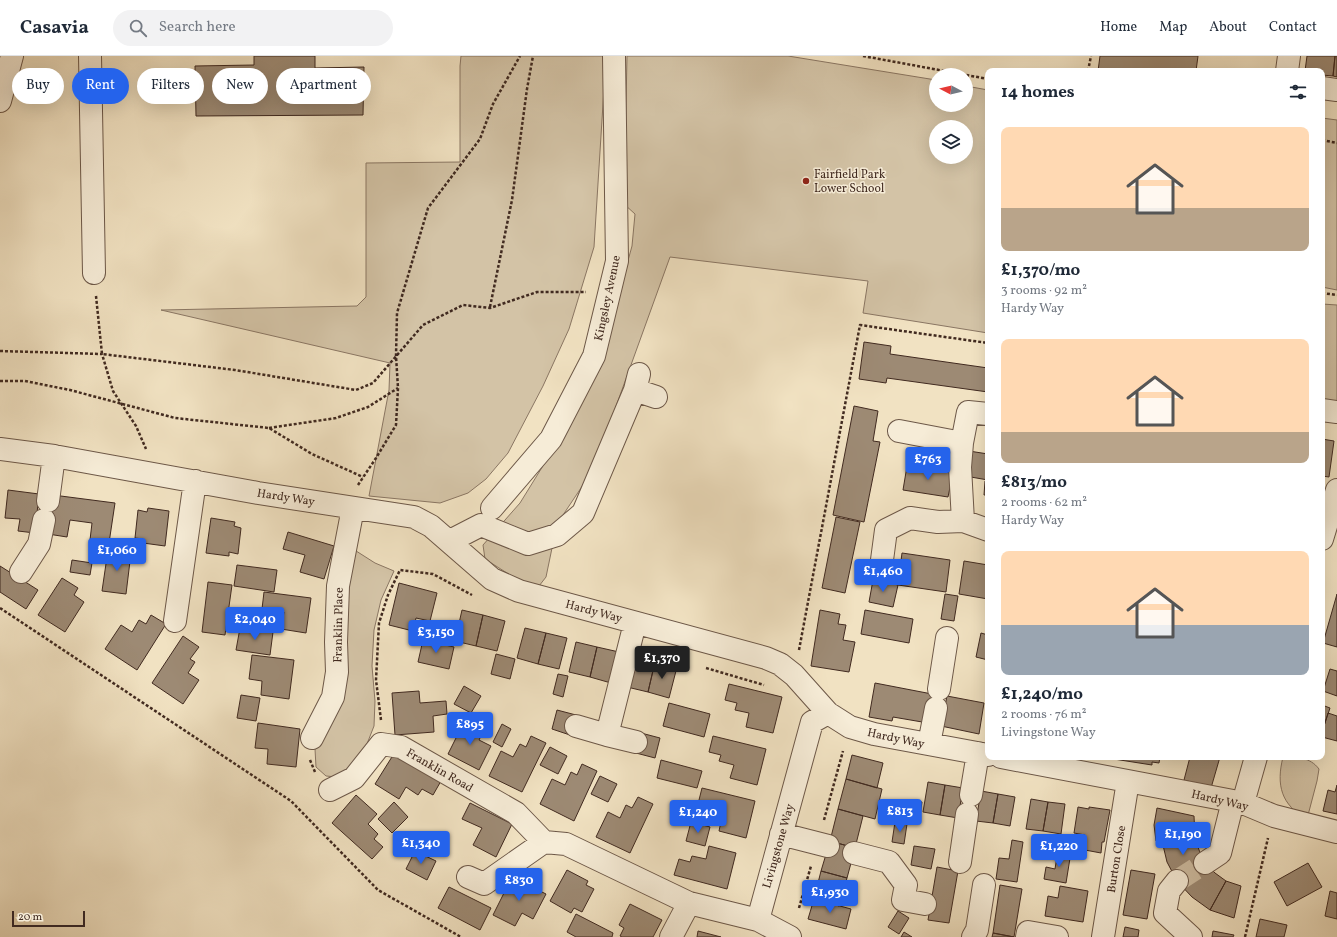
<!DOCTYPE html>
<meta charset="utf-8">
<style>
body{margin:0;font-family:Vollkorn,serif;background:#f2f2f3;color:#1f2937;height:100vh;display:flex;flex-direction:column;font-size:15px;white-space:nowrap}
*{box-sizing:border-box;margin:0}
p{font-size:13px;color:#747a83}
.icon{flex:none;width:22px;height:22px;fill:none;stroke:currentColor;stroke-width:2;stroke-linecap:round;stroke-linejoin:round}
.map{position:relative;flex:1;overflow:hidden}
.drawer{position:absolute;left:985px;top:12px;width:340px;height:692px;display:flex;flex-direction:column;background:#fff;border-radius:8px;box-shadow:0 4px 16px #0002}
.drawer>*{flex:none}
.guide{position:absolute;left:12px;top:12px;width:380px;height:36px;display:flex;gap:8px}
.needle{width:26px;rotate:277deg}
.buttons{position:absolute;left:929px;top:12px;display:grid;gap:8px}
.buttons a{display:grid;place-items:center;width:44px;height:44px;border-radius:50%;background:#fff;box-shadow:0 4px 16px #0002;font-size:20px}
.scale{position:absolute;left:12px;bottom:10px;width:73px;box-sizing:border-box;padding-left:4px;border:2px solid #412a20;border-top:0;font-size:11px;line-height:14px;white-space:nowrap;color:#412a20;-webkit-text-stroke:3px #f6ecd7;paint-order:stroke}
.price{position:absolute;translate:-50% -34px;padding:0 9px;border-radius:4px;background:#2563eb;color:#fff;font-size:13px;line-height:26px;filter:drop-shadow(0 1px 2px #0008)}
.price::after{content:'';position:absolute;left:50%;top:24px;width:12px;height:9px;margin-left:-6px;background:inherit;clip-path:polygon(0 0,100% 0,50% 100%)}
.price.on{background:#222;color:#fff}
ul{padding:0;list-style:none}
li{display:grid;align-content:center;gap:8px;height:212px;padding:0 16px}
li span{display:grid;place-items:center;height:124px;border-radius:8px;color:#555}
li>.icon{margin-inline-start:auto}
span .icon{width:72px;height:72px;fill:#fffc;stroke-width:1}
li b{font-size:17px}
h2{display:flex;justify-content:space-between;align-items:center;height:48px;padding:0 16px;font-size:17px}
.tag{padding:0 14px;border-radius:18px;background:#fff;box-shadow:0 4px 16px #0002;font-size:14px;line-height:36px}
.tag.on{background:#2563eb;color:#fff}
header{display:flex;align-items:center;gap:24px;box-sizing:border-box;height:56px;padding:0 20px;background:#fff;border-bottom:1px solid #e0e1e3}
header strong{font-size:19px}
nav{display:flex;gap:22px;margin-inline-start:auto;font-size:14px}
.search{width:280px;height:36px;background:#f2f2f3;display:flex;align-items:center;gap:10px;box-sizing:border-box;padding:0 14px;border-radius:22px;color:#747a83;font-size:15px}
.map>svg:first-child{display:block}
</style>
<header>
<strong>Casavia</strong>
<div class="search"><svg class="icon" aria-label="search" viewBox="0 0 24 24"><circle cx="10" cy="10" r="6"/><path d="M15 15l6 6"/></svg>Search here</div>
<nav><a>Home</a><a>Map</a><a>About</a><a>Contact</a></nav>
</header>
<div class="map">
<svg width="1337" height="881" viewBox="0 0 1337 881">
<rect width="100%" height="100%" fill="#f1e2c2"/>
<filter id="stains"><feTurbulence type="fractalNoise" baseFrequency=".005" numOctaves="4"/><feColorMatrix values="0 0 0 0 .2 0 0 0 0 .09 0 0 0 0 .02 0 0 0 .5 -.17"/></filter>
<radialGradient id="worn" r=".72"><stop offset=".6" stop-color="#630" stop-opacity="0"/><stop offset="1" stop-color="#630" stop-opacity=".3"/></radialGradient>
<!-- green -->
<path fill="#d3c3a6" stroke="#8a7663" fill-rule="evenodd" d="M461 0H606L594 191 569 273 543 330 508 397 486 423 468 437 440 447 369 440 389 334 390 307 161 254 357 250 366 241V107L460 106V10Z
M627 0H788L936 24V49H966V30L988 34V277L863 257 868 225 670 201 593 414 557 468 546 521 539 530 521 526 485 503 483 489 520 447 554 392 618 241 632 190 635 158 624 148ZM936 71H966V101H936Z
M1322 62 1337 64V234L1322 231Z
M1322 248 1337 249V353L1322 351Z
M353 493 375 507 394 515 381 544 374 574 372 610 375 645 374 670 365 693 352 714 337 721 326 720 316 711 315 693 326 666Z
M1283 701C1297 701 1310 701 1319 713L1317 725 1307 763C1281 749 1276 729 1283 701Z"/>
<!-- building -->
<path fill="#9d8a74" stroke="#412a20" d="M254 0H315V12L364 11 363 59 196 60 195 10 254 9Z
M1100 0H1198L1196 15H1098Z
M1307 0H1335L1333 20 1322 19V15H1305Z
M1335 0H1337V21L1333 20Z
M864 286 891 290 890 298 988 312V336L887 322 886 327 859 323Z
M854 350 878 355 873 385 880 386 864 466 833 459Z
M1322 383 1334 385 1329 421 1322 420Z
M969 395 988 398V424L965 420Z
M907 410 953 417 948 441 903 434Z
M985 425H988V439H984Z
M8 434 39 438 35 477 18 475 20 463 5 462Z
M53 439 115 447 109 487 90 484 92 467 70 464 67 481 48 478Z
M148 452 169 455 165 490 143 487V483L135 482 138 454 147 456Z
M836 461 860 466 845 537 822 532Z
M211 462 235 466 234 470 241 472 238 498 229 496V500L206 497Z
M288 476 334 490 324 523 300 516 305 499 283 493Z
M108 494 131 497 126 538 102 535Z
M902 497 950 504 946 536 898 529Z
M72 504 92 507 90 519 70 516Z
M964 505 988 509V543L959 538Z
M237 509 277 514 274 536 234 530Z
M0 510 38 534 26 553 0 536Z
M62 522 78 532 74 539 84 546 65 576 38 559Z
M873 524 898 529 893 551 869 546Z
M208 526 232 529 225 579 202 576Z
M399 527 437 537 430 565 416 562 413 575 389 569Z
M264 536 311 542 306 577 281 573 284 556 262 553Z
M945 538 958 540 954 565 941 563Z
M1337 538V591L1323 587Z
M462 554 483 559 476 590 455 585Z
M820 554 840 558 838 568 846 569 843 584 855 586 849 616 811 610Z
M865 554 913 563 909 587 861 578Z
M151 559 166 568 137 614 105 593 121 569 132 576 139 564 146 568Z
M483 559 505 565 497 595 476 590Z
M240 572 273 576 270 599 236 594Z
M525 572 546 577 538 608 517 602Z
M546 577 567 582 559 613 538 608Z
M981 577 988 579V604L976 601Z
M183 580 199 591 190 603 195 606 188 617 199 624 183 648 152 627Z
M423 584 454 591 449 613 418 606Z
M576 586 597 591 590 621 569 616Z
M597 591 619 596 611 627 590 621Z
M496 598 515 603 510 623 491 618Z
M252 599 294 604 289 643 261 639 262 625 249 623Z
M634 601 655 606 648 636 627 631Z
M655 606 677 611 669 642 648 636Z
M1330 613 1337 615V640L1323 635Z
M558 618 568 620 563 641 553 638Z
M875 627 932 638 928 667 893 661 892 665 869 661Z
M729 628 782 641 773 677 746 671 749 657 735 654 737 647 725 644Z
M464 630 481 640 471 657 454 648Z
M419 635 420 647 446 645 447 658 433 660 434 676 395 679 392 637Z
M241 639 260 642 256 665 237 662Z
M947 640 984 647 979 678 941 670Z
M669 647 710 658 704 681 663 670Z
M1322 649 1330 652 1322 676Z
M557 654 576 659 570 679 552 673Z
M1328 657 1337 660V685L1322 681V676Z
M465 664 484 674 479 684 491 690 479 714 448 698Z
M258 667 300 673 296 711 267 708 268 693 255 692Z
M502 668 511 673 502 691 493 686Z
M641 677 660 682 655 702 636 697Z
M531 680 546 687 522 736 489 720 501 695 513 701 520 688 526 691Z
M713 680 766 693 757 729 730 722 734 709 719 705 721 699 709 696Z
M550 691 567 700 558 718 540 709Z
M395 696 441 725 433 739 422 733 418 739 406 731 399 743 375 728Z
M852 699 883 707 877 732 846 723Z
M1101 701H1160L1159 707 1152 706V709Z
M1190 701H1220L1211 732 1184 724Z
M661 704 702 715 697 732 657 722Z
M582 708 597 715 574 765 540 748 552 723 565 729 571 716 577 719Z
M600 720 617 728 608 746 591 738Z
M846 723 882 733 875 763 838 753Z
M928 726 945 729 940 759 923 756Z
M945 729 963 732 958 762 940 759Z
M1337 729V758L1323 755 1328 734 1335 736Z
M702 732 755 745 746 782 719 775 722 761 708 758 710 751 698 748Z
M981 735 998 738 993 767 976 765Z
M998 738 1015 741 1010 770 993 767Z
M356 739 377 758 368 768 378 778 374 783 383 791 372 803 332 767Z
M638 741 653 748 630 797 596 781 608 756 620 762 626 749 632 752Z
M1031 743 1048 746 1043 775 1026 773Z
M910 744 922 746 919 766 907 764Z
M394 746 408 761 392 777 378 763Z
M1048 746 1065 748 1061 778 1043 775Z
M470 747 512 768 496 801 473 789 482 772 462 763Z
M1078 751 1089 753V751L1110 754 1104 786H1102L1101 797 1085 794 1086 783H1085V779L1074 777Z
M1157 752 1194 760 1195 781 1156 785 1154 769Z
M838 753 863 760 855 792 830 785Z
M691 766 710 771 705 790 686 785Z
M895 766 907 768 904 788 892 786Z
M1195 781 1199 794 1205 807 1177 825 1167 806 1162 785Z
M1012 784 1023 786 1017 826 996 823 999 802 1009 803Z
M830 785 855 792 847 822 821 815Z
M709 790 736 797 727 833 674 819 679 803 690 806 692 800 706 803Z
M914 790 935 793 931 813 911 809Z
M1058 794 1071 796 1066 827 1044 823 1046 811 1055 813Z
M415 795 436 805 427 824 406 813Z
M1205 807 1215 817 1226 825 1210 854 1192 841 1177 825Z
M1308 807 1322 831 1287 850 1274 826Z
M937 811 958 815 949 867 928 864Z
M567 814 588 825 586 829 594 833 582 856 574 852 571 857 550 845Z
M1131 814 1155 818 1147 863 1123 859Z
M821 815 847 822 839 850 814 843Z
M512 821 546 838 533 863 522 857 515 870 493 859Z
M1226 825 1241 830 1234 862 1210 854Z
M1000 829 1022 833 1014 881 993 877Z
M1060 830 1088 835 1083 866 1045 860 1048 840 1058 842Z
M449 831 491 852 480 874 438 852Z
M1330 835 1337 837V863L1325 860Z
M814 843 851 853 846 873 808 863Z
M630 848 662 864 653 881H622L620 880 624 872 619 869Z
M898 855 909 862 899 878 888 871Z
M576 858 613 877 612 881H576L567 876Z
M1260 863 1287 869 1284 881H1256Z
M1125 871 1139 874 1138 881H1123Z
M698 875 721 881H697Z
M1213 875 1234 879 1233 881H1212Z
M904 876 912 881H901Z
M993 877 1014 881H992Z"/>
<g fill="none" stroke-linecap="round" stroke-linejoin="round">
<!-- minor-tunnel -->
<path stroke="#cebda2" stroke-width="22" stroke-dasharray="22 11" stroke-linecap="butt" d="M1177 825 1205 807"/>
<!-- minor casing -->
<g stroke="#6d5848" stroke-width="24">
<path id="minor" d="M90 0 94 217
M1287 15 1289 0
M1322 32 1337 34
M0 45 12 0
M635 334 656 341
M1322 354 1337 356
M899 375 962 387
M0 393 54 400 258 437 414 461 431 470 492 523 519 535 766 602 780 608 794 619 828 657 850 671 874 678 988 699
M48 445 54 400
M492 452 551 383 594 300 617 205 614 0
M963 465 960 411 962 387 968 356 988 358
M1322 483 1337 434
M450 485 481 469 528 488 557 479 583 457 635 334 639 318
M882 504 886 474 910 462 938 466 963 465 988 474
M21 516 39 488 44 464
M175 565 195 425
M939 633 947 582
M576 670 607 679 635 567
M607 679 636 686
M312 682 333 641 337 616 336 586 338 530 353 452
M929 688 936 652
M1001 701 1233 745 1243 747 1274 760 1337 776
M330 734 354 722 381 688 401 691 516 757 544 786 566 788 689 847 758 864 790 881
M971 739 978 697
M1243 747 1256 701
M781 778 828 790
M854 797 889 806 906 829 903 844 925 848
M960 806 967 758
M1205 807 1220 797 1233 745
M468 821 484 828 544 786
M1177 825 1169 835 1165 857 1191 881
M758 864 812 666 828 657
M671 881 689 847
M973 881 977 874 984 829
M1027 881 1028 876 1057 881
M1103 881 1128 725"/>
</g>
<!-- path -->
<path stroke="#412a20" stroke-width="2.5" stroke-dasharray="3 2" stroke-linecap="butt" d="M863 0 988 23
M1088 15 1091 0
M1322 84 1337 87
M1322 237 1337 239
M96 240 102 298 235 314 356 334 373 327 423 269 463 249 490 252 537 236H586
M490 251 512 144 527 33 533 0
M0 295 102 298 113 335 136 370 146 393
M0 325H25L70 334 175 362 269 372 312 398 363 421
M269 372 336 362 368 351 398 332
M358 429 376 402 396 369 398 332 396 300 397 257 428 152 480 83 493 48 520 0
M0 552 291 745 378 834 461 881
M799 594 860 269 988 287
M706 612 764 629
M381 664 376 624 379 567 388 539 400 514 433 518 472 539
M310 704 315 716
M824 764 843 695
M799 852 811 810
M1245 881 1268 782"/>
<!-- minor -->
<use href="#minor" stroke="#f6ecd7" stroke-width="22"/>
</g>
<!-- markers -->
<circle fill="#8f2418" stroke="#f6ecd7" stroke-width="1.5" cx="806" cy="125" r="4"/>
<g text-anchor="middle" stroke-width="3" stroke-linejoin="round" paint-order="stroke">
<!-- poi labels -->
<g font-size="12" fill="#412a20" stroke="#f6ecd7" text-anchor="start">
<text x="814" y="122">Fairfield Park<tspan x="814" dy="14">Lower School</tspan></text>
</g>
<!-- street labels -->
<g font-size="12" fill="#412a20" stroke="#f6ecd7">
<text transform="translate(607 242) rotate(-78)" y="4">Kingsley Avenue</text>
<text transform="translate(286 441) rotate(9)" y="4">Hardy Way</text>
<text transform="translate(594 555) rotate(15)" y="4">Hardy Way</text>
<text transform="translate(338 569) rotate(-89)" y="4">Franklin Place</text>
<text transform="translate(896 682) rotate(12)" y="4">Hardy Way</text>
<text transform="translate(440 714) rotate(30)" y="4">Franklin Road</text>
<text transform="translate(1220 744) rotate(13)" y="4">Hardy Way</text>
<text transform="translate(778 790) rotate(-74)" y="4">Livingstone Way</text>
<text transform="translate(1116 803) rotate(-81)" y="4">Burton Close</text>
</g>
</g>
<rect width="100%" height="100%" filter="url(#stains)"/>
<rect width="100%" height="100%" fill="url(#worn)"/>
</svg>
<div class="buttons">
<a><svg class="needle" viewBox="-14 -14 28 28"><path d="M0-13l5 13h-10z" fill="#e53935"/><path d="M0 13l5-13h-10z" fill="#747a83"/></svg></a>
<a><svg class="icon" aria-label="layers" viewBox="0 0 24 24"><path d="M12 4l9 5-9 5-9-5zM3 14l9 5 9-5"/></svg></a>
</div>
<div class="scale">20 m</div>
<b class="price" style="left:928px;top:425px">£763</b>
<b class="price" style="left:117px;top:516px">£1,060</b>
<b class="price" style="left:883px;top:537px">£1,460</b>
<b class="price" style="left:255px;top:585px">£2,040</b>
<b class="price" style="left:436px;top:598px">£3,150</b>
<b class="price on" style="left:662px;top:624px">£1,370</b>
<b class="price" style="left:470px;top:690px">£895</b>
<b class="price" style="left:900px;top:777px">£813</b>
<b class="price" style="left:698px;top:778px">£1,240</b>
<b class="price" style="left:1183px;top:800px">£1,190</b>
<b class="price" style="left:421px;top:809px">£1,340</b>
<b class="price" style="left:1059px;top:812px">£1,220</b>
<b class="price" style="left:519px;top:846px">£830</b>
<b class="price" style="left:830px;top:858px">£1,930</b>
<div class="guide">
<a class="tag">Buy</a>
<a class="tag on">Rent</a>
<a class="tag">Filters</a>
<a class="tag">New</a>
<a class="tag">Apartment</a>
</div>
<section class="drawer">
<h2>14 homes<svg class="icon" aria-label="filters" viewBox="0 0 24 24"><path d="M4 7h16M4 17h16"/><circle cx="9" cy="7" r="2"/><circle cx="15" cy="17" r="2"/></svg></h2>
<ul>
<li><span style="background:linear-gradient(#ffd9b3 65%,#b9a48a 0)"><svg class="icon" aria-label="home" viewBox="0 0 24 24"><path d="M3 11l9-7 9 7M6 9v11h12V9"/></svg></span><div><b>£1,370/mo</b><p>3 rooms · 92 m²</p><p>Hardy Way</p></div></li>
<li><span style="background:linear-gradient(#ffd9b3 75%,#b9a48a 0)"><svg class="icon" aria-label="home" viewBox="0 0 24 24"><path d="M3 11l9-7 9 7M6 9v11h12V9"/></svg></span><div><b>£813/mo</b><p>2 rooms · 62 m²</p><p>Hardy Way</p></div></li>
<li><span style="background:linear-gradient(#ffd9b3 60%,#9aa5b1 0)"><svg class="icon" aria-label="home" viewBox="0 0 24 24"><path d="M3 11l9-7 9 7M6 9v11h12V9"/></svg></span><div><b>£1,240/mo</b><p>2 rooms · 76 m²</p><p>Livingstone Way</p></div></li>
</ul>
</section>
</div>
